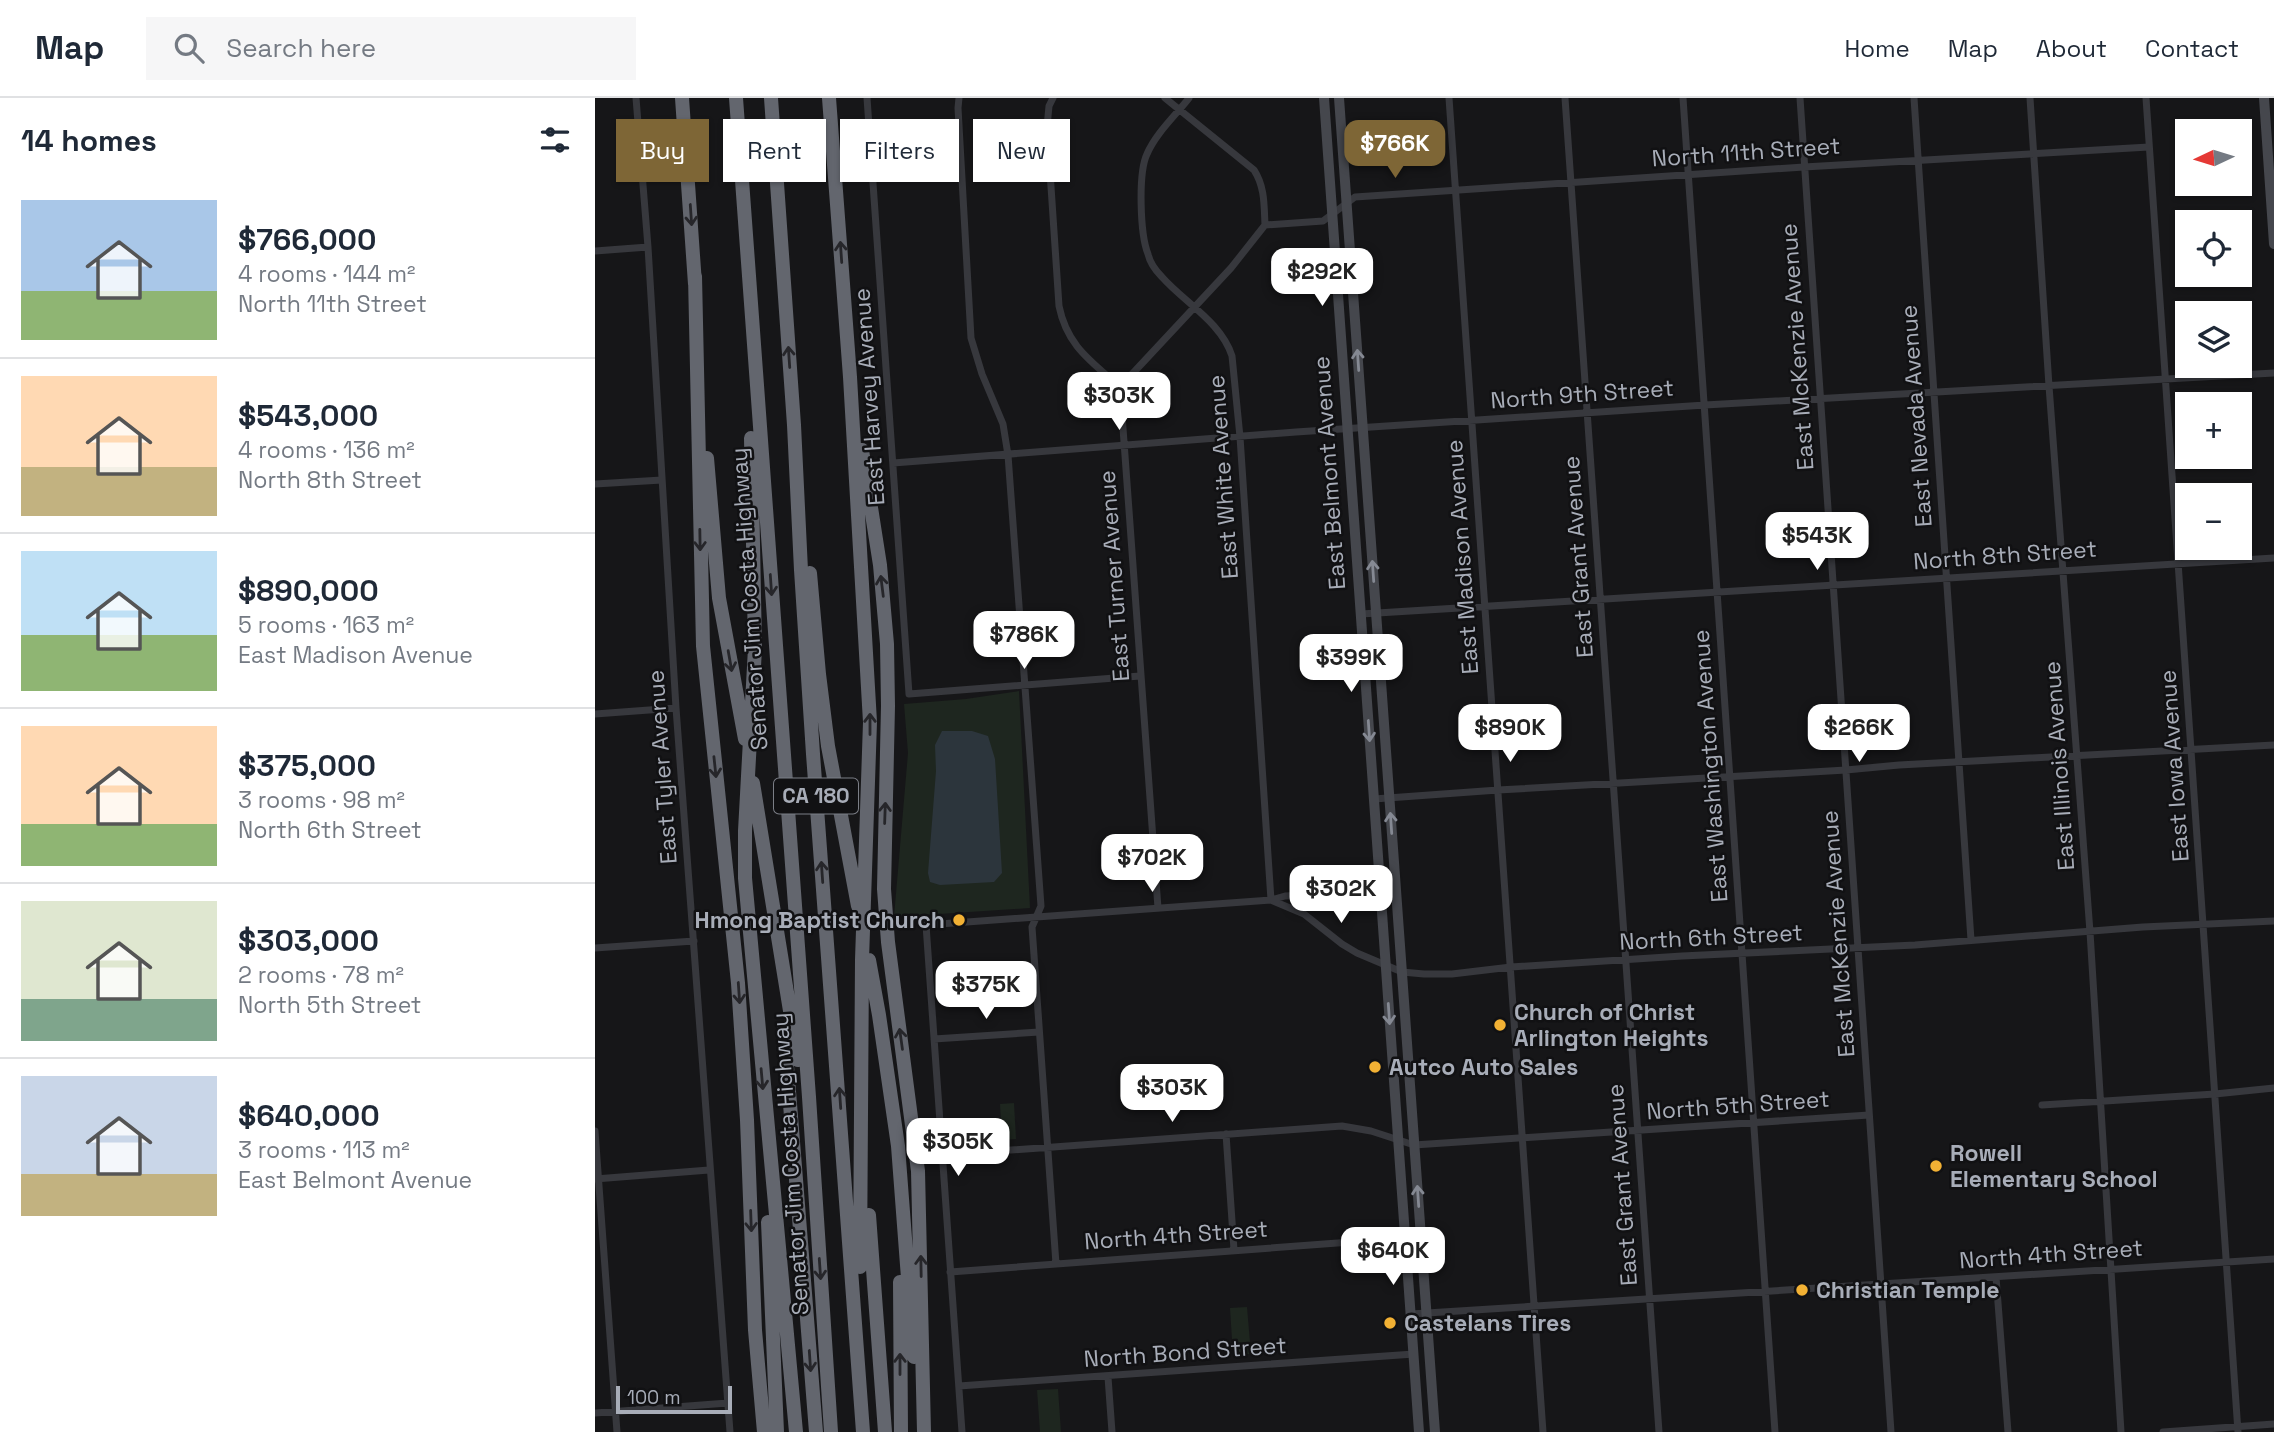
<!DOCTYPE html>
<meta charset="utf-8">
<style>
body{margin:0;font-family:"Space Grotesk",sans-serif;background:#f6f6f7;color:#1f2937;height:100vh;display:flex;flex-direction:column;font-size:26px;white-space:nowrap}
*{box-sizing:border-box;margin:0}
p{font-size:23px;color:#747a83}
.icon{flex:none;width:38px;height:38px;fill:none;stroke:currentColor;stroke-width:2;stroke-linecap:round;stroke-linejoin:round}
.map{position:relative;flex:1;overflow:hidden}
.details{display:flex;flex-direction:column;background:#fff;width:595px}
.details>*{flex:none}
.top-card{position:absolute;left:21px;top:21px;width:665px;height:63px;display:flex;gap:14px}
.needle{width:46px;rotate:266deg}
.buttons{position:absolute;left:1580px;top:21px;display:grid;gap:14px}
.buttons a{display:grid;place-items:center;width:77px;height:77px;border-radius:0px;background:#fff;box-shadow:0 2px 5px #0004;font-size:35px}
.scale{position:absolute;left:21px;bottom:18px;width:116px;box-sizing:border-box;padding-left:7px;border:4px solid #a8adb8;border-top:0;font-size:19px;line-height:24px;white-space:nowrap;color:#a8adb8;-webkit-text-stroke:5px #111113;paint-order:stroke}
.price{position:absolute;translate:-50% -60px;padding:0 16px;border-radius:14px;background:#fff;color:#222;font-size:23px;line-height:46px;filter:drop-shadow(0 2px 4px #0008)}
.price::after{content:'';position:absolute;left:50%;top:42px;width:21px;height:16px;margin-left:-10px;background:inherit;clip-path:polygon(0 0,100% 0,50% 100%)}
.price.active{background:#7e6636;color:#fff}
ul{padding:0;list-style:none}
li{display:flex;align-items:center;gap:21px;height:175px;padding:0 21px}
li+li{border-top:2px solid #e0e1e3}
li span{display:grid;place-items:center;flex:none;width:196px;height:140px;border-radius:0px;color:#555}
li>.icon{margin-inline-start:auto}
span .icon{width:84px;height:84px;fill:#fffc;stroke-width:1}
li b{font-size:30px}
h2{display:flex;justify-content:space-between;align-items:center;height:84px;padding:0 21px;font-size:30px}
.pill{padding:0 24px;border-radius:0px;background:#fff;box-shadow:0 2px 5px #0004;font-size:24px;line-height:63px}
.pill.active{background:#7e6636;color:#fff}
header{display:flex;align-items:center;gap:42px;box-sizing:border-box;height:98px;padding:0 35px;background:#fff;border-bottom:2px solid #e0e1e3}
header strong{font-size:33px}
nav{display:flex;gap:38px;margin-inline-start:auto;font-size:24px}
.search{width:490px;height:63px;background:#f6f6f7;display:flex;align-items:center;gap:18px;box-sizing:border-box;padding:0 24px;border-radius:0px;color:#747a83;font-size:26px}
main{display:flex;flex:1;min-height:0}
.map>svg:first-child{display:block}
</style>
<header>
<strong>Map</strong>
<div class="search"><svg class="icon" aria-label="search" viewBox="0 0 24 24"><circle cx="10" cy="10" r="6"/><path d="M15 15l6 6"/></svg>Search here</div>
<nav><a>Home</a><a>Map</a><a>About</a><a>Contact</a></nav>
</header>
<main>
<section class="details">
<h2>14 homes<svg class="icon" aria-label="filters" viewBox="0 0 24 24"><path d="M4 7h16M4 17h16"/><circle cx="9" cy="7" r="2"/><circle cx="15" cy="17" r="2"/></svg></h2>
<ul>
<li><span style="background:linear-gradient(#a9c7e8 65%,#8fb573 0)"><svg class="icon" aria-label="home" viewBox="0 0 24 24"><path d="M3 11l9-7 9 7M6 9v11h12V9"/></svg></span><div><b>$766,000</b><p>4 rooms · 144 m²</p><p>North 11th Street</p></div></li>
<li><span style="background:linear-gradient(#ffd9b3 65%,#c2b280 0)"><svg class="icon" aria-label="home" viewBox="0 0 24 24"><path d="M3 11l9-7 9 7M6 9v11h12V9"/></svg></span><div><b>$543,000</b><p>4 rooms · 136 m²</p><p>North 8th Street</p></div></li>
<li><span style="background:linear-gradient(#bfe0f5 60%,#8fb573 0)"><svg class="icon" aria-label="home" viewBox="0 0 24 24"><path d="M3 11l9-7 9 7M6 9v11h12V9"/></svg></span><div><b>$890,000</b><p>5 rooms · 163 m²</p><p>East Madison Avenue</p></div></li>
<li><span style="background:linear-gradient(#ffd9b3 70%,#8fb573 0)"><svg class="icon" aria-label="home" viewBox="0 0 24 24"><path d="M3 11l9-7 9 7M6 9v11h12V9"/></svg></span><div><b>$375,000</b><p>3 rooms · 98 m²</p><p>North 6th Street</p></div></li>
<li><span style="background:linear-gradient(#dfe7d0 70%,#7fa58c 0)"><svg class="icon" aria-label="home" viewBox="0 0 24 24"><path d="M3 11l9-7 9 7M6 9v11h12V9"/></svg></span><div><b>$303,000</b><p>2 rooms · 78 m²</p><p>North 5th Street</p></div></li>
<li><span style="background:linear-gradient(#c9d6e8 70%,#c2b280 0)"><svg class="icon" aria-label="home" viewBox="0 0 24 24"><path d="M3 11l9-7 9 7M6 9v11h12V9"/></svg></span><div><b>$640,000</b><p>3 rooms · 113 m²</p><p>East Belmont Avenue</p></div></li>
</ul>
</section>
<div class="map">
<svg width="1679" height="1334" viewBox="0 0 1679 1334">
<rect width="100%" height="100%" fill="#161618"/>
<!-- green -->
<path fill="#1e261f" d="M424 593 435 810 299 819 313 655 309 606 371 601Z
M419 1005 421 1041 407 1042 405 1006Z
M652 1209 656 1256 638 1257 635 1210Z
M463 1291 466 1334H445L442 1292Z"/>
<!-- water -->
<path fill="#2c353c" d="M347 633H377L393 638 400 661 407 775 399 784 345 787 335 784 333 775 341 673 340 647Z"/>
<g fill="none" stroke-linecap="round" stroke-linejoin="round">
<!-- minor -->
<path stroke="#37383d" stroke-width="7" d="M41 0 53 149 81 610 135 1334
M272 0 314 596 545 578
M364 0 363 10 376 240 387 276 408 326 413 357 446 808 437 829 461 1166
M458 0 454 8 452 29 464 208C472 248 496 263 525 289L563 810
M570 0 659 72C670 89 669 107 670 127
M594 0C580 18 561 35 552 56 543 75 545 136 553 156 555 165 561 173 567 179 590 205 626 224 637 258L645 339 676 802 709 816 747 846 762 855 807 874 829 876H857L916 869 1087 858 1320 847 1548 829 1679 823
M854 0 948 1334
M970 0 1064 1334
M1088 0 1180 1334
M1205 0 1296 1334
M1319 0 1376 842
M1435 0 1454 288 1495 834 1526 1334
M1551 0 1643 1334
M276 50 364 44
M670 127 728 123 760 99 1209 69 1554 49
M0 153 53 149
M525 289 636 170 670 127
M298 365 701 334 1110 307 1679 275
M0 386 67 382
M766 516 1679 460
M0 616 81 610
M779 701 903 692 1251 672 1304 667 1679 647
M0 850 99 843
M339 941 444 934
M1447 1007 1620 996 1679 990
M0 1033 22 1334
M631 1036 639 1152
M347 1057 747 1028 776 1033 819 1047 1274 1017
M0 1081 114 1072
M355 1174 810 1140
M1401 1179 1413 1334
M816 1216 1679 1161
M513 1279 517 1334
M364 1288 819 1256
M0 1315 133 1305
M367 1334 331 827 676 802 690 798 786 793
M1568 1334 1679 1326"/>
<!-- secondary -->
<path stroke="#45474d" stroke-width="10" d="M729 0 824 1334
M744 0 840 1334
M1669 0 1679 146"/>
<!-- motorway -->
<path stroke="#63666e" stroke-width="14" d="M87 0 100 186
M141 0 214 999 236 1334
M176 0 199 327 206 472 218 656 268 1334
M234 0 255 279 275 624 267 862 265 1169
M100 178 108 548 143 885 152 1022 160 1232 169 1334
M156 340 160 550 150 733V780L201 1334
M267 352 285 467 292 546 293 608 289 791 293 844 323 1073 329 1334
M112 360 124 500 150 641
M215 475 224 576 233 648 263 808
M158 685 203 962
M274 862 284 917 303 1048 319 1259
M189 930 221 1334
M274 1117 290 1334
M173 1124 182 1334
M305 1184 306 1334"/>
</g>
<!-- one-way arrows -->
<defs><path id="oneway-shaft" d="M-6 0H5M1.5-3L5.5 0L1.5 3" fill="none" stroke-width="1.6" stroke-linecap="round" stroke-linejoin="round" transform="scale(1.75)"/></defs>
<g stroke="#26262a">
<use href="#oneway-shaft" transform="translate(96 117) rotate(86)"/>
<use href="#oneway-shaft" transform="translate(246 154) rotate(-94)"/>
<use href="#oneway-shaft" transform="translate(194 259) rotate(-94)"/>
<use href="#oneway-shaft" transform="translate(105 442) rotate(89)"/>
<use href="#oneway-shaft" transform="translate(176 487) rotate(86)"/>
<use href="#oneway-shaft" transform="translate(287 488) rotate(-97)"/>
<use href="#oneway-shaft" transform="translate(135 563) rotate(80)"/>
<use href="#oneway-shaft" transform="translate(275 626) rotate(-90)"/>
<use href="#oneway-shaft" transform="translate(120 669) rotate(84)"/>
<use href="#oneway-shaft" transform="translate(290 715) rotate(-88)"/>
<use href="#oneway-shaft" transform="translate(227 774) rotate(-94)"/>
<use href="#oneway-shaft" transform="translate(144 895) rotate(86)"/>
<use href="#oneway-shaft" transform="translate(306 941) rotate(-98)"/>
<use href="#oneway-shaft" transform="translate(167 981) rotate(85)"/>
<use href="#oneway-shaft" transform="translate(245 1000) rotate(-94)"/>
<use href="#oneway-shaft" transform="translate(156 1123) rotate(88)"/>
<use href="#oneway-shaft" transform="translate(326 1168) rotate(-91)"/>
<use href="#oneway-shaft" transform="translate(225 1171) rotate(86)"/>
<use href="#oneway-shaft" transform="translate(215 1263) rotate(86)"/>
<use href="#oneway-shaft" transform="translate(305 1266) rotate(-90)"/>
</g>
<g stroke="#858993">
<use href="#oneway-shaft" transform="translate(763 262) rotate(-94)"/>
<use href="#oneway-shaft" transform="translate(778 473) rotate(-94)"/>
<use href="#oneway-shaft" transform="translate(774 633) rotate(86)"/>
<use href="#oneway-shaft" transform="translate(796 725) rotate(-94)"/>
<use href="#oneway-shaft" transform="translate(794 916) rotate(86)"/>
<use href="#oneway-shaft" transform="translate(823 1098) rotate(-94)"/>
</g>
<!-- markers -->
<g fill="#f2b134" stroke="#111113" stroke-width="2.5">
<circle cx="364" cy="822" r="7"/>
<circle cx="905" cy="927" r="7"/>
<circle cx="780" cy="969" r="7"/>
<circle cx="1341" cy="1068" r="7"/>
<circle cx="1207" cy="1192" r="7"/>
<circle cx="795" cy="1225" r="7"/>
</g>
<g text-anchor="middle" stroke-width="5" stroke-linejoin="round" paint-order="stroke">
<!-- shield labels -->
<rect fill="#111113" stroke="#7b7e86" stroke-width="2" x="179" y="680.5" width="84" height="35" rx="5"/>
<g font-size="21" font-weight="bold" fill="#a8adb8">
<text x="221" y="705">CA 180</text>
</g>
<!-- street labels -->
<g font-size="23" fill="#a8adb8" stroke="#111113">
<text transform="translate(1151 54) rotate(-4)" y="8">North 11th Street</text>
<text transform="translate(1202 249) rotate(-94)" y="8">East McKenzie Avenue</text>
<text transform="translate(987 296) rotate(-4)" y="8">North 9th Street</text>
<text transform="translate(274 299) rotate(-94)" y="8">East Harvey Avenue</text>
<text transform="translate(1321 318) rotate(-94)" y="8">East Nevada Avenue</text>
<text transform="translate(734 375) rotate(-94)" y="8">East Belmont Avenue</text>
<text transform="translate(628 379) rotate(-94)" y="8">East White Avenue</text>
<text transform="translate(1410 457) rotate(-4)" y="8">North 8th Street</text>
<text transform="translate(867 459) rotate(-94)" y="8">East Madison Avenue</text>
<text transform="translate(983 459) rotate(-94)" y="8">East Grant Avenue</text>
<text transform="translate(519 478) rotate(-94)" y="8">East Turner Avenue</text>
<text transform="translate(154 501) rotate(-94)" y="8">Senator Jim Costa Highway</text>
<text transform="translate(1115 668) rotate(-94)" y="8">East Washington Avenue</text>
<text transform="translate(1464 668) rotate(-94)" y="8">East Illinois Avenue</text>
<text transform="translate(1579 668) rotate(-94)" y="8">East Iowa Avenue</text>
<text transform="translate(67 669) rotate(-94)" y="8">East Tyler Avenue</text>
<text transform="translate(1243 836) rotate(-94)" y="8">East McKenzie Avenue</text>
<text transform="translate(1116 839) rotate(-3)" y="8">North 6th Street</text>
<text transform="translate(1143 1007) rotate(-4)" y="8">North 5th Street</text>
<text transform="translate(195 1066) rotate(-94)" y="8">Senator Jim Costa Highway</text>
<text transform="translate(1027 1087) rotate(-94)" y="8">East Grant Avenue</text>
<text transform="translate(581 1137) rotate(-4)" y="8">North 4th Street</text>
<text transform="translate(1456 1156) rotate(-4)" y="8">North 4th Street</text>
<text transform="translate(590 1254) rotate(-4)" y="8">North Bond Street</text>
</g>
<!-- poi labels -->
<g font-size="23" font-weight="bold" fill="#a8adb8" stroke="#111113" text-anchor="start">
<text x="350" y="830" text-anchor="end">Hmong Baptist Church</text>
<text x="919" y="922">Church of Christ<tspan x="919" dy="26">Arlington Heights</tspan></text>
<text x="794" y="977">Autco Auto Sales</text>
<text x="1355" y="1063">Rowell<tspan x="1355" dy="26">Elementary School</tspan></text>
<text x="1221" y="1200">Christian Temple</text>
<text x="809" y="1233">Castelans Tires</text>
</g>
</g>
</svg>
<div class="buttons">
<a><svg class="needle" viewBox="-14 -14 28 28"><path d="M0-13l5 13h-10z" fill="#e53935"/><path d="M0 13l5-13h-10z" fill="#747a83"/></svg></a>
<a><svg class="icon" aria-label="locate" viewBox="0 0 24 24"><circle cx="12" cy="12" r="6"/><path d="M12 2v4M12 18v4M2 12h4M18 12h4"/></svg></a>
<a><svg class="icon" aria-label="layers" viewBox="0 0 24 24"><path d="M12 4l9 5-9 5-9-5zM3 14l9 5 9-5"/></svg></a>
<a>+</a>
<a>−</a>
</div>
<div class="scale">100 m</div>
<b class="price active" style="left:800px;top:82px">$766K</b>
<b class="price" style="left:727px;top:210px">$292K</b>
<b class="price" style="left:524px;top:334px">$303K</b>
<b class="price" style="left:1222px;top:474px">$543K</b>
<b class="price" style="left:429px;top:573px">$786K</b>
<b class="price" style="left:756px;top:596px">$399K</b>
<b class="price" style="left:915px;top:666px">$890K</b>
<b class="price" style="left:1264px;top:666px">$266K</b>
<b class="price" style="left:557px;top:796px">$702K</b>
<b class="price" style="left:746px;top:827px">$302K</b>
<b class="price" style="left:391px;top:923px">$375K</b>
<b class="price" style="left:577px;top:1026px">$303K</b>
<b class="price" style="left:363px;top:1080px">$305K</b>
<b class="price" style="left:798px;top:1189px">$640K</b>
<div class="top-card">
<a class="pill active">Buy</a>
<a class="pill">Rent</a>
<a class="pill">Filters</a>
<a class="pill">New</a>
</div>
</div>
</main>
